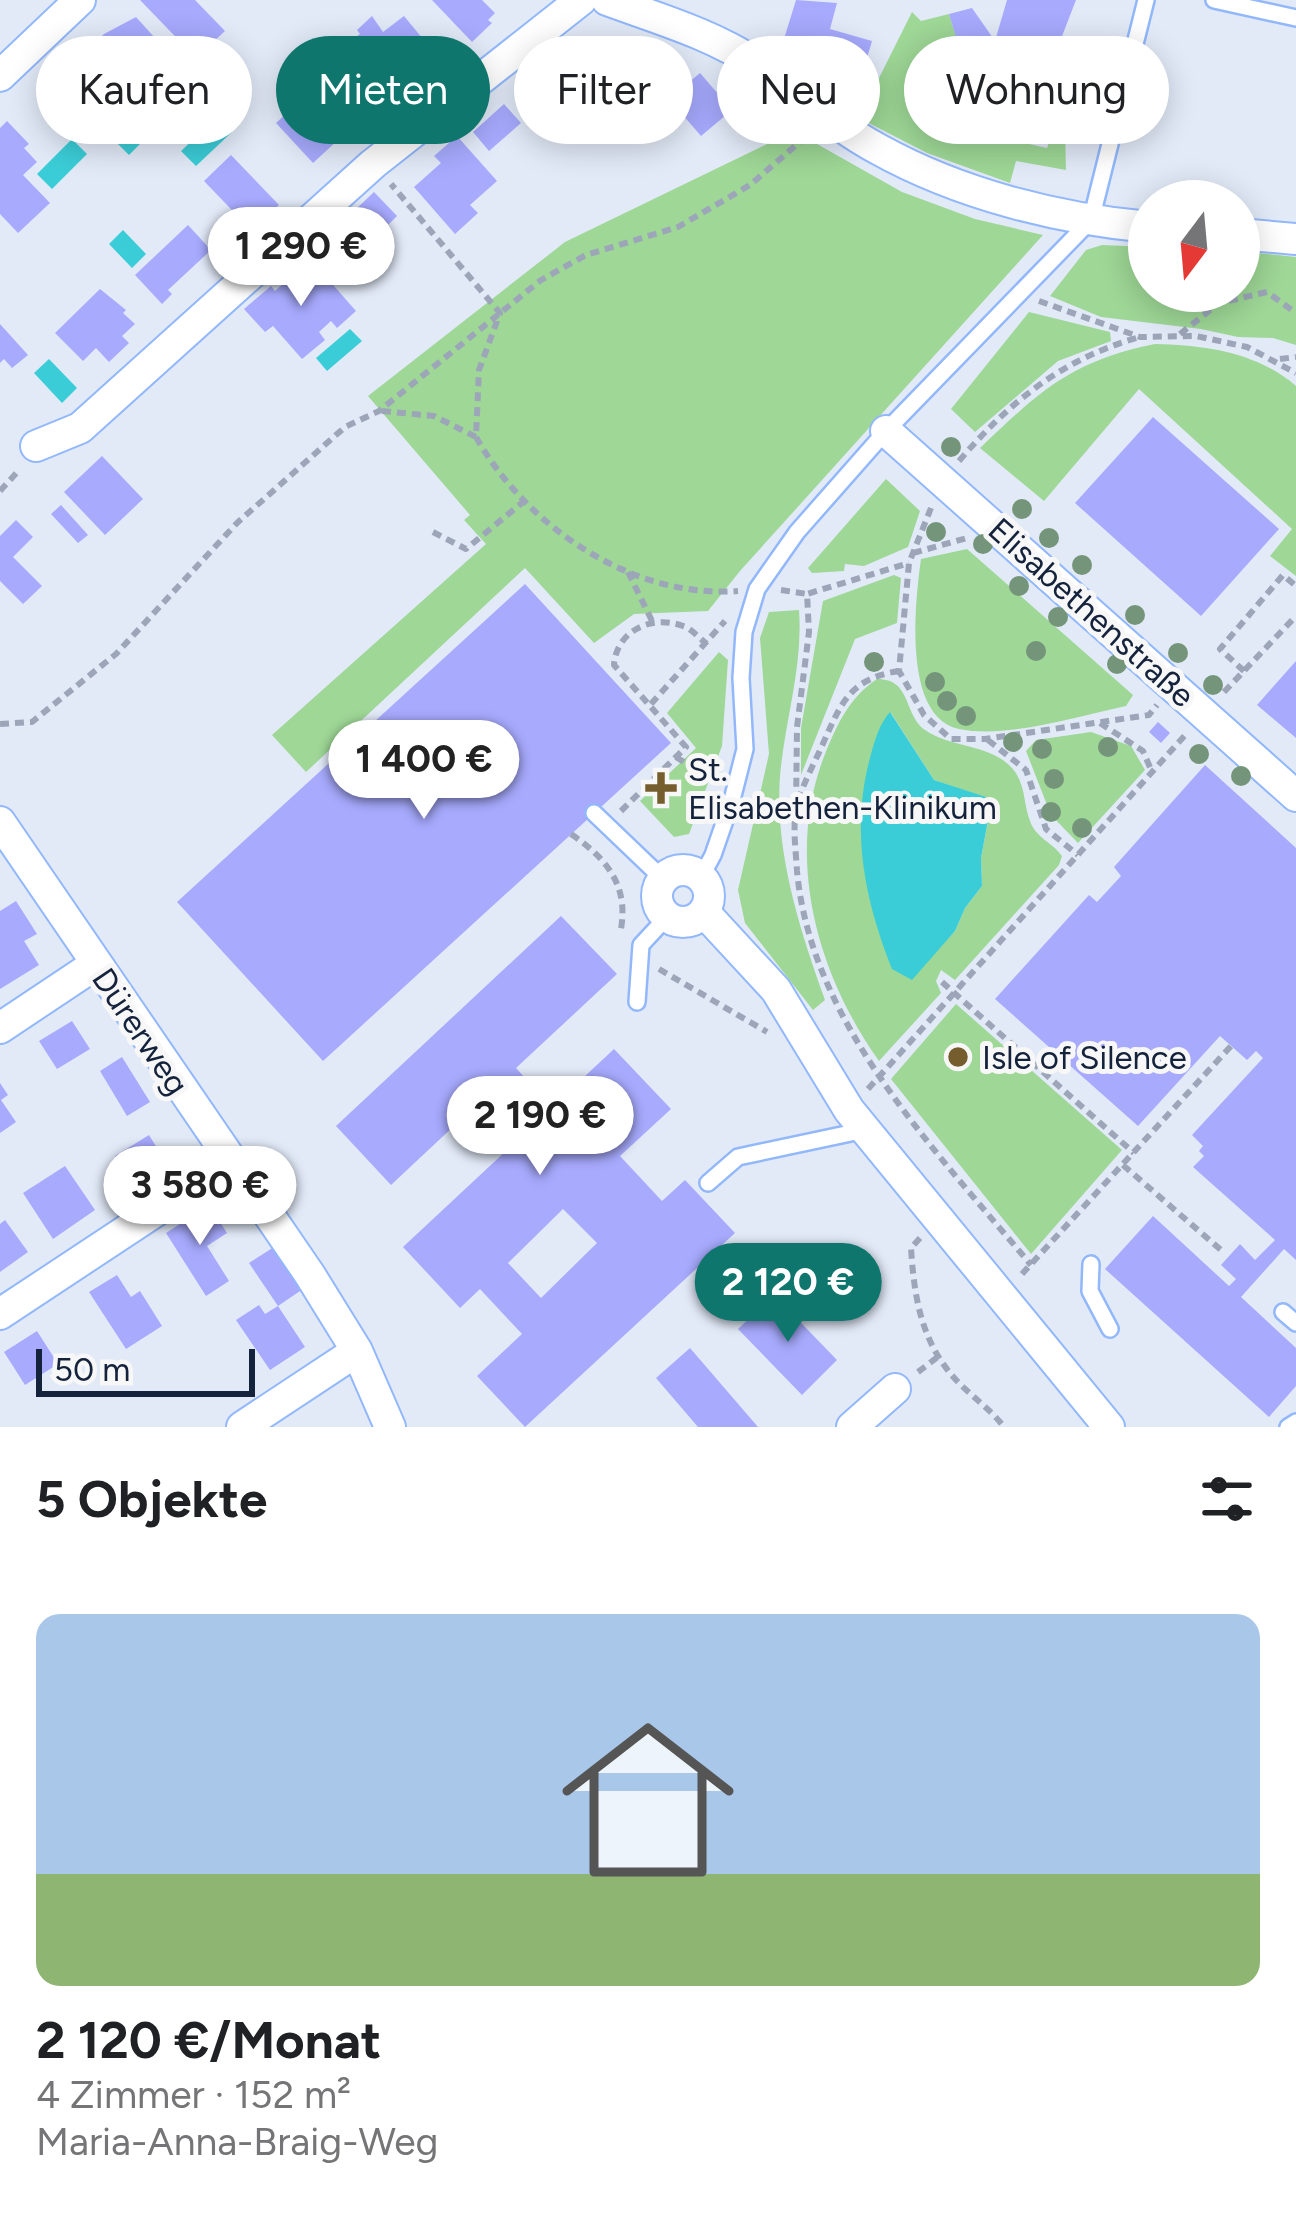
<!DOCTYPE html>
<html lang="de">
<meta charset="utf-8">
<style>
body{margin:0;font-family:Figtree,sans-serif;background:#f6f6f6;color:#202124;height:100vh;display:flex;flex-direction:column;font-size:45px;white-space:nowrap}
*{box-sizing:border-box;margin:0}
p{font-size:39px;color:#757577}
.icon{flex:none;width:66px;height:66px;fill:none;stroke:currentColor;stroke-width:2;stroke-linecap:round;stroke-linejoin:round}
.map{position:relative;height:1427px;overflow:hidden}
.details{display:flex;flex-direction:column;background:#fff;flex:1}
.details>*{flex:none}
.banner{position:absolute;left:36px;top:36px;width:1224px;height:108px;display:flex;gap:24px}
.needle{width:78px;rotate:196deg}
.fabs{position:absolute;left:1128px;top:180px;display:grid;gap:24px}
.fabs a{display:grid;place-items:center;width:132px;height:132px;border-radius:50%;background:#fff;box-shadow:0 6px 30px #0003;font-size:60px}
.scale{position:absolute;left:36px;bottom:30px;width:219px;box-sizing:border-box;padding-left:12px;border:6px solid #14223c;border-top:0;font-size:33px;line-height:42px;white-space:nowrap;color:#14223c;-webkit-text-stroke:9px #f7f7f7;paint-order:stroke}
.price{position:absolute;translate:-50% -102px;padding:0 27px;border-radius:42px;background:#fff;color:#222;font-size:39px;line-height:78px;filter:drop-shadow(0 3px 6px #0008)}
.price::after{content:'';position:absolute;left:50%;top:72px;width:36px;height:27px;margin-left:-18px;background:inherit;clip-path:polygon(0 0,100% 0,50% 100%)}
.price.current{background:#0f766e;color:#fff}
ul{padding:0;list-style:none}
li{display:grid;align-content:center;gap:24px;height:636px;padding:0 36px}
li+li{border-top:3px solid #e0e0e0}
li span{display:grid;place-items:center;height:372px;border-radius:24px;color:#555}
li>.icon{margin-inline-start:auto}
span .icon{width:216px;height:216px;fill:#fffc;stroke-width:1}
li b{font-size:51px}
h2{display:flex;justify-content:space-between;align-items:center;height:144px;padding:0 36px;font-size:51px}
.tag{padding:0 42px;border-radius:54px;background:#fff;box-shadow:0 6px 30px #0003;font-size:42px;line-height:108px}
.tag.current{background:#0f766e;color:#fff}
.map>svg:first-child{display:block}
</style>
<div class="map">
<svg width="1296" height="1427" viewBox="0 0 1296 1427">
<rect width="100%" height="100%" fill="#e2eaf8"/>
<!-- green -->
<path fill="#9ed796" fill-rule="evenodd" d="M912 12 921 21 949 14C962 57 973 84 1011 111L1003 138 1047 148 1054 128 1065 130 1066 170 1016 161 1010 183 927 153 859 118Z
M794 131 902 192 975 219 1043 235 740 571 708 611 634 614 594 643 525 568 306 772 272 735 486 544 464 520 470 515 368 396 565 242Z
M1102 245 1149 247V291H1239V251L1296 257V345L1273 338 1238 337 1201 329 1101 317 1050 296 1086 250Z
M1029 312 1110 332 1111 341 1058 361 975 432 951 409Z
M1155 344C1204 345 1257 352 1296 386V576L1270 556 1292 529 1139 389 1044 501 980 448C1040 391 1071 361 1155 344Z
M886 479 920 511 908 547 864 566 845 564 844 571 812 573 808 568Z
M967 549 1133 695 1126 706C1078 716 1007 739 959 729 902 717 915 601 921 559Z
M894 575 901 578 897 623 855 639 801 775V728L823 601Z
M799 610C803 663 787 714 781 766 772 844 799 928 825 1000L813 1010 745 923 738 890 769 754 760 638 769 612Z
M719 652 728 660 722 746 689 834 674 837 640 801 696 748 667 713Z
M877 679C912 679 903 714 925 730 951 748 990 744 1012 768 1026 784 1023 803 1030 821 1035 837 1053 843 1062 856L1059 865 955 980 941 970 936 981 941 993 879 1061C817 974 784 857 825 754 837 724 850 697 877 679ZM891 713 934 780 992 800 981 858 982 886 965 908 955 931 911 979Z
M1091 732 1131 746 1145 770 1078 843 1051 815 1026 751 1036 740Z
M956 1004 1122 1150 1031 1254 891 1079Z"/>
<!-- water -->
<path fill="#3bcdd7" d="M148 111 160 124 129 155 116 142Z
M217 117 232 132 196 166 181 151Z
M72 139 87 154 52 189 37 174Z
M123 230 146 254 132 268 109 244Z
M350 329 362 341 327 371 316 358Z
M49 359 77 388 62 403 34 373Z
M890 712 934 780 992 799 981 858 982 886 965 908 955 931 912 980 892 969C864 898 850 829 871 754 876 737 879 725 890 712Z"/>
<!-- building -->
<path fill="#a7aafd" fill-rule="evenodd" d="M140 0H195L225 31 196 58Z
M432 0H482L495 13 488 20 492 23 472 42Z
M796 0 837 3 830 29 872 41 859 85 817 72 822 53 783 42Z
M1007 0H1076L1045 80 1077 91 1079 133 1027 122 1011 111 986 93 961 54 949 14 972 8 995 41Z
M372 16 383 32 404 16 446 67 426 84 428 87 418 94 415 90 395 107 340 50 360 34 357 30Z
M136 17 155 38 132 63 160 92 109 141 53 84 104 34Z
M589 39 635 94 604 120 576 86 566 95 541 66 570 42 577 50Z
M700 73 732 110 701 136 669 99Z
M314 88 351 128 313 163 276 123Z
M504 104 521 123 489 151 473 132Z
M7 121 29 144 24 148 37 162 23 175 50 203 18 233 0 214V128Z
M457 136 497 181 470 205 478 213 455 234 414 187 441 163 434 156Z
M231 155 279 205 252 231 204 181Z
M374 192 397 216 377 236 354 211Z
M188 225 211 250 168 290 172 294 162 304 135 275Z
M306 263 315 273 319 269 356 311 337 328 331 321 319 332 325 340 302 359 273 326 265 332 244 309 271 286 275 291Z
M100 289 126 310 123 313 135 324 122 336 129 343 109 362 96 348 83 361 55 333Z
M0 324 28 355 12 368 4 359 0 363Z
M1153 417 1279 529 1201 616 1075 503Z
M102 456 143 499 105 535 64 492Z
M61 505 88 535 78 543 51 514Z
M16 520 33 537 13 557 42 586 23 604 0 581V536Z
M525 584 671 743 323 1061 177 902Z
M1296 661V738L1257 705Z
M1158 722 1170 733 1161 743 1149 732Z
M1205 765 1296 848V1260L1284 1249 1241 1297 1296 1348V1386L1269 1417 1105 1269 1153 1216 1229 1286 1236 1279 1221 1265 1240 1244 1255 1260 1275 1240 1193 1167 1204 1156 1199 1151 1203 1146 1192 1135 1263 1058 1256 1051 1247 1060 1220 1036 1138 1126 995 999 1089 895 1097 902 1121 876 1114 867Z
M16 901 37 934 24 941 39 965 0 989V911Z
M561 916 617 974 516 1068 552 1107 614 1049 671 1109 620 1156 662 1201 685 1180 735 1233 525 1427 477 1376 522 1334 480 1289 460 1308 403 1247 508 1149 471 1110 391 1185 336 1126ZM563 1209 597 1243 541 1298 508 1263Z
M72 1021 90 1049 57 1069 39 1041Z
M122 1057 150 1102 127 1116 100 1071Z
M0 1083 8 1095 1 1100 16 1122 0 1133Z
M149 1135 162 1156 128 1177 115 1156Z
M65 1166 95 1210 53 1239 23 1193Z
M209 1205 227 1233 207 1246 229 1281 206 1296 166 1233Z
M5 1220 28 1252 0 1272V1224Z
M274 1247 303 1289 278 1306 249 1263Z
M117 1275 131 1297 140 1291 162 1326 126 1349 89 1292Z
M774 1295 837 1360 802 1395 738 1329Z
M259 1305 265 1314 278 1306 305 1347 270 1370 236 1320Z
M37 1331 58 1364 25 1385 4 1352Z
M690 1348 758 1427H698L656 1378Z"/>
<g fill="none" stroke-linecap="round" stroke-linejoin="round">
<!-- lane casing -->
<g stroke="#92b8fb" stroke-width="20">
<path id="lane" d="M1214 0 1296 18
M594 813 663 879
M701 877 713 855 732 800 745 749 741 678 744 632 757 589 797 532 886 431 1091 220 1146 0
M637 1002 641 945 667 917
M708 1183 738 1157 865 1130
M1091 1264 1090 1291 1110 1329
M1283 1312 1296 1323
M1288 1427 1296 1422"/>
</g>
<!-- street casing -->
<g stroke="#92b8fb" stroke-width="34">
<path id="street" d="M607 0C659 19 712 34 758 65 799 92 835 126 878 149 959 194 1058 219 1149 227
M0 76 80 0
M1239 234 1296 239
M886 431 1296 796
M36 446 80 428 373 164 581 0
M0 822 310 1275 357 1351 390 1427
M657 896a26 26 0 1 1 52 0a26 26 0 1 1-52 0Z
M704 912 776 990 849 1110 1109 1427
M0 1028 96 964
M0 1314 230 1162
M242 1427 357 1351
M852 1427 895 1389"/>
</g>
<!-- path -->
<path stroke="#9ca6b8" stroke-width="6" stroke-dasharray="9 6" stroke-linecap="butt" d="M1039 301 1140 337 1196 336 1247 347 1296 373
M1180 334 1219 303 1267 292 1296 313
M1280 359 1296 357
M382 411 434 416 476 437 479 370 500 313 391 184
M476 437C526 526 632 599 738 591
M959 461C1010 401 1064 358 1140 337
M0 491 20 469
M931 508 909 563 899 671 924 715 951 739H985L1149 715 1157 705
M433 532 466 549 523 502
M913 553 967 538
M628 572 653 623
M781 590 807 594
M899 671C848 679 841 704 821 748 813 766 801 787 797 807 792 826 796 851 797 871 811 1024 936 1151 1031 1265
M1244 671 1220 649 1283 575 1296 586
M1224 692 1296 616
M651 704 725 621
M1100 723 1143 751 1152 772
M0 724 32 722 116 654 237 523 345 427 379 411 541 280 586 255 678 227 750 185 809 134
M988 740 1026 770 1046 829 1078 855
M676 757 712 780
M758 800 796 808 797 727 809 632 807 594 909 563
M621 811 686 747 614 665C616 632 650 614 683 626 691 628 700 639 707 644
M571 834C609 860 630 888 620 934
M659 969 767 1032
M942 982 1134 1153
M868 1089 1187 733
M1123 1165 1221 1250
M920 1238 911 1248C914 1294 920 1336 950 1373 966 1393 989 1407 1004 1427
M1022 1274 1231 1046
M918 1372 939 1356"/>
<!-- lane -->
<use href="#lane" stroke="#fff" stroke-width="15"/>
<!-- street -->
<use href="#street" stroke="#fff" stroke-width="30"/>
</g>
<!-- trees -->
<g fill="#74957a">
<circle cx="951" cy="447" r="10"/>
<circle cx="1022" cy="509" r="10"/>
<circle cx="936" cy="532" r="10"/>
<circle cx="1049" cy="538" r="10"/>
<circle cx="983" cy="544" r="10"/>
<circle cx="1082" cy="565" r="10"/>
<circle cx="1019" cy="586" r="10"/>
<circle cx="1135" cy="615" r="10"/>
<circle cx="1058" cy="617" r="10"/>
<circle cx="1036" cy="651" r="10"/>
<circle cx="1178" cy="653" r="10"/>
<circle cx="874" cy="662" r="10"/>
<circle cx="1117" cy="664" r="10"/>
<circle cx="935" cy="682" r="10"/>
<circle cx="1213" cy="685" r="10"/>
<circle cx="947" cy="701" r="10"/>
<circle cx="966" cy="716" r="10"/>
<circle cx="1013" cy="742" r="10"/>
<circle cx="1108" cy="747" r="10"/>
<circle cx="1042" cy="749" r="10"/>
<circle cx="1199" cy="754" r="10"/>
<circle cx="1241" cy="776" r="10"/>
<circle cx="1054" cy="779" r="10"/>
<circle cx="1051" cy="812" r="10"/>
<circle cx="1082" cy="828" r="10"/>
</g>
<!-- markers -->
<g fill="#765d2e" stroke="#f7f7f7" stroke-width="4.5">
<path d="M655 770h12v12h12v12h-12v12h-12v-12h-12v-12h12z"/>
<circle cx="958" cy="1057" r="12"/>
</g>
<g text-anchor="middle" stroke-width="10" stroke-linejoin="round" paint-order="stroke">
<!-- street labels -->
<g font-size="33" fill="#14223c" stroke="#f7f7f7">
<text transform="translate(1092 612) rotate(42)" y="12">Elisabethenstraße</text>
<text transform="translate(141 1031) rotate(56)" y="12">Dürerweg</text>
</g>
<!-- poi labels -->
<g font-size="33" fill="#14223c" stroke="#f7f7f7" text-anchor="start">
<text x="688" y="781">St.<tspan x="688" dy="38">Elisabethen-Klinikum</tspan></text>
<text x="982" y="1069">Isle of Silence</text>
</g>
</g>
</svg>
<div class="fabs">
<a><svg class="needle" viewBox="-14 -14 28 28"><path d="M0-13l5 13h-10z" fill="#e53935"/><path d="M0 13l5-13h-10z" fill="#757577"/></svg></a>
</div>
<div class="scale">50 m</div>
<b class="price" style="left:301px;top:309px">1 290 €</b>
<b class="price" style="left:424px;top:822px">1 400 €</b>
<b class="price" style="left:540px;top:1178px">2 190 €</b>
<b class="price" style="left:200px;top:1248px">3 580 €</b>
<b class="price current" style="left:788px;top:1345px">2 120 €</b>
<div class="banner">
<a class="tag">Kaufen</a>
<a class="tag current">Mieten</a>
<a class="tag">Filter</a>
<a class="tag">Neu</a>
<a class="tag">Wohnung</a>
</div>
</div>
<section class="details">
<h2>5 Objekte<svg class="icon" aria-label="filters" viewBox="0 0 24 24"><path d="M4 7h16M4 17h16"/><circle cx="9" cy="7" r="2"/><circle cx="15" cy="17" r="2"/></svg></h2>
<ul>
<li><span style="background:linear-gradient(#a9c7e8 70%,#8fb573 0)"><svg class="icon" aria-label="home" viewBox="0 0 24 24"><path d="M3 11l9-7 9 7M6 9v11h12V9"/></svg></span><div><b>2 120 €/Monat</b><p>4 Zimmer · 152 m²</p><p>Maria-Anna-Braig-Weg</p></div></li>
</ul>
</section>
